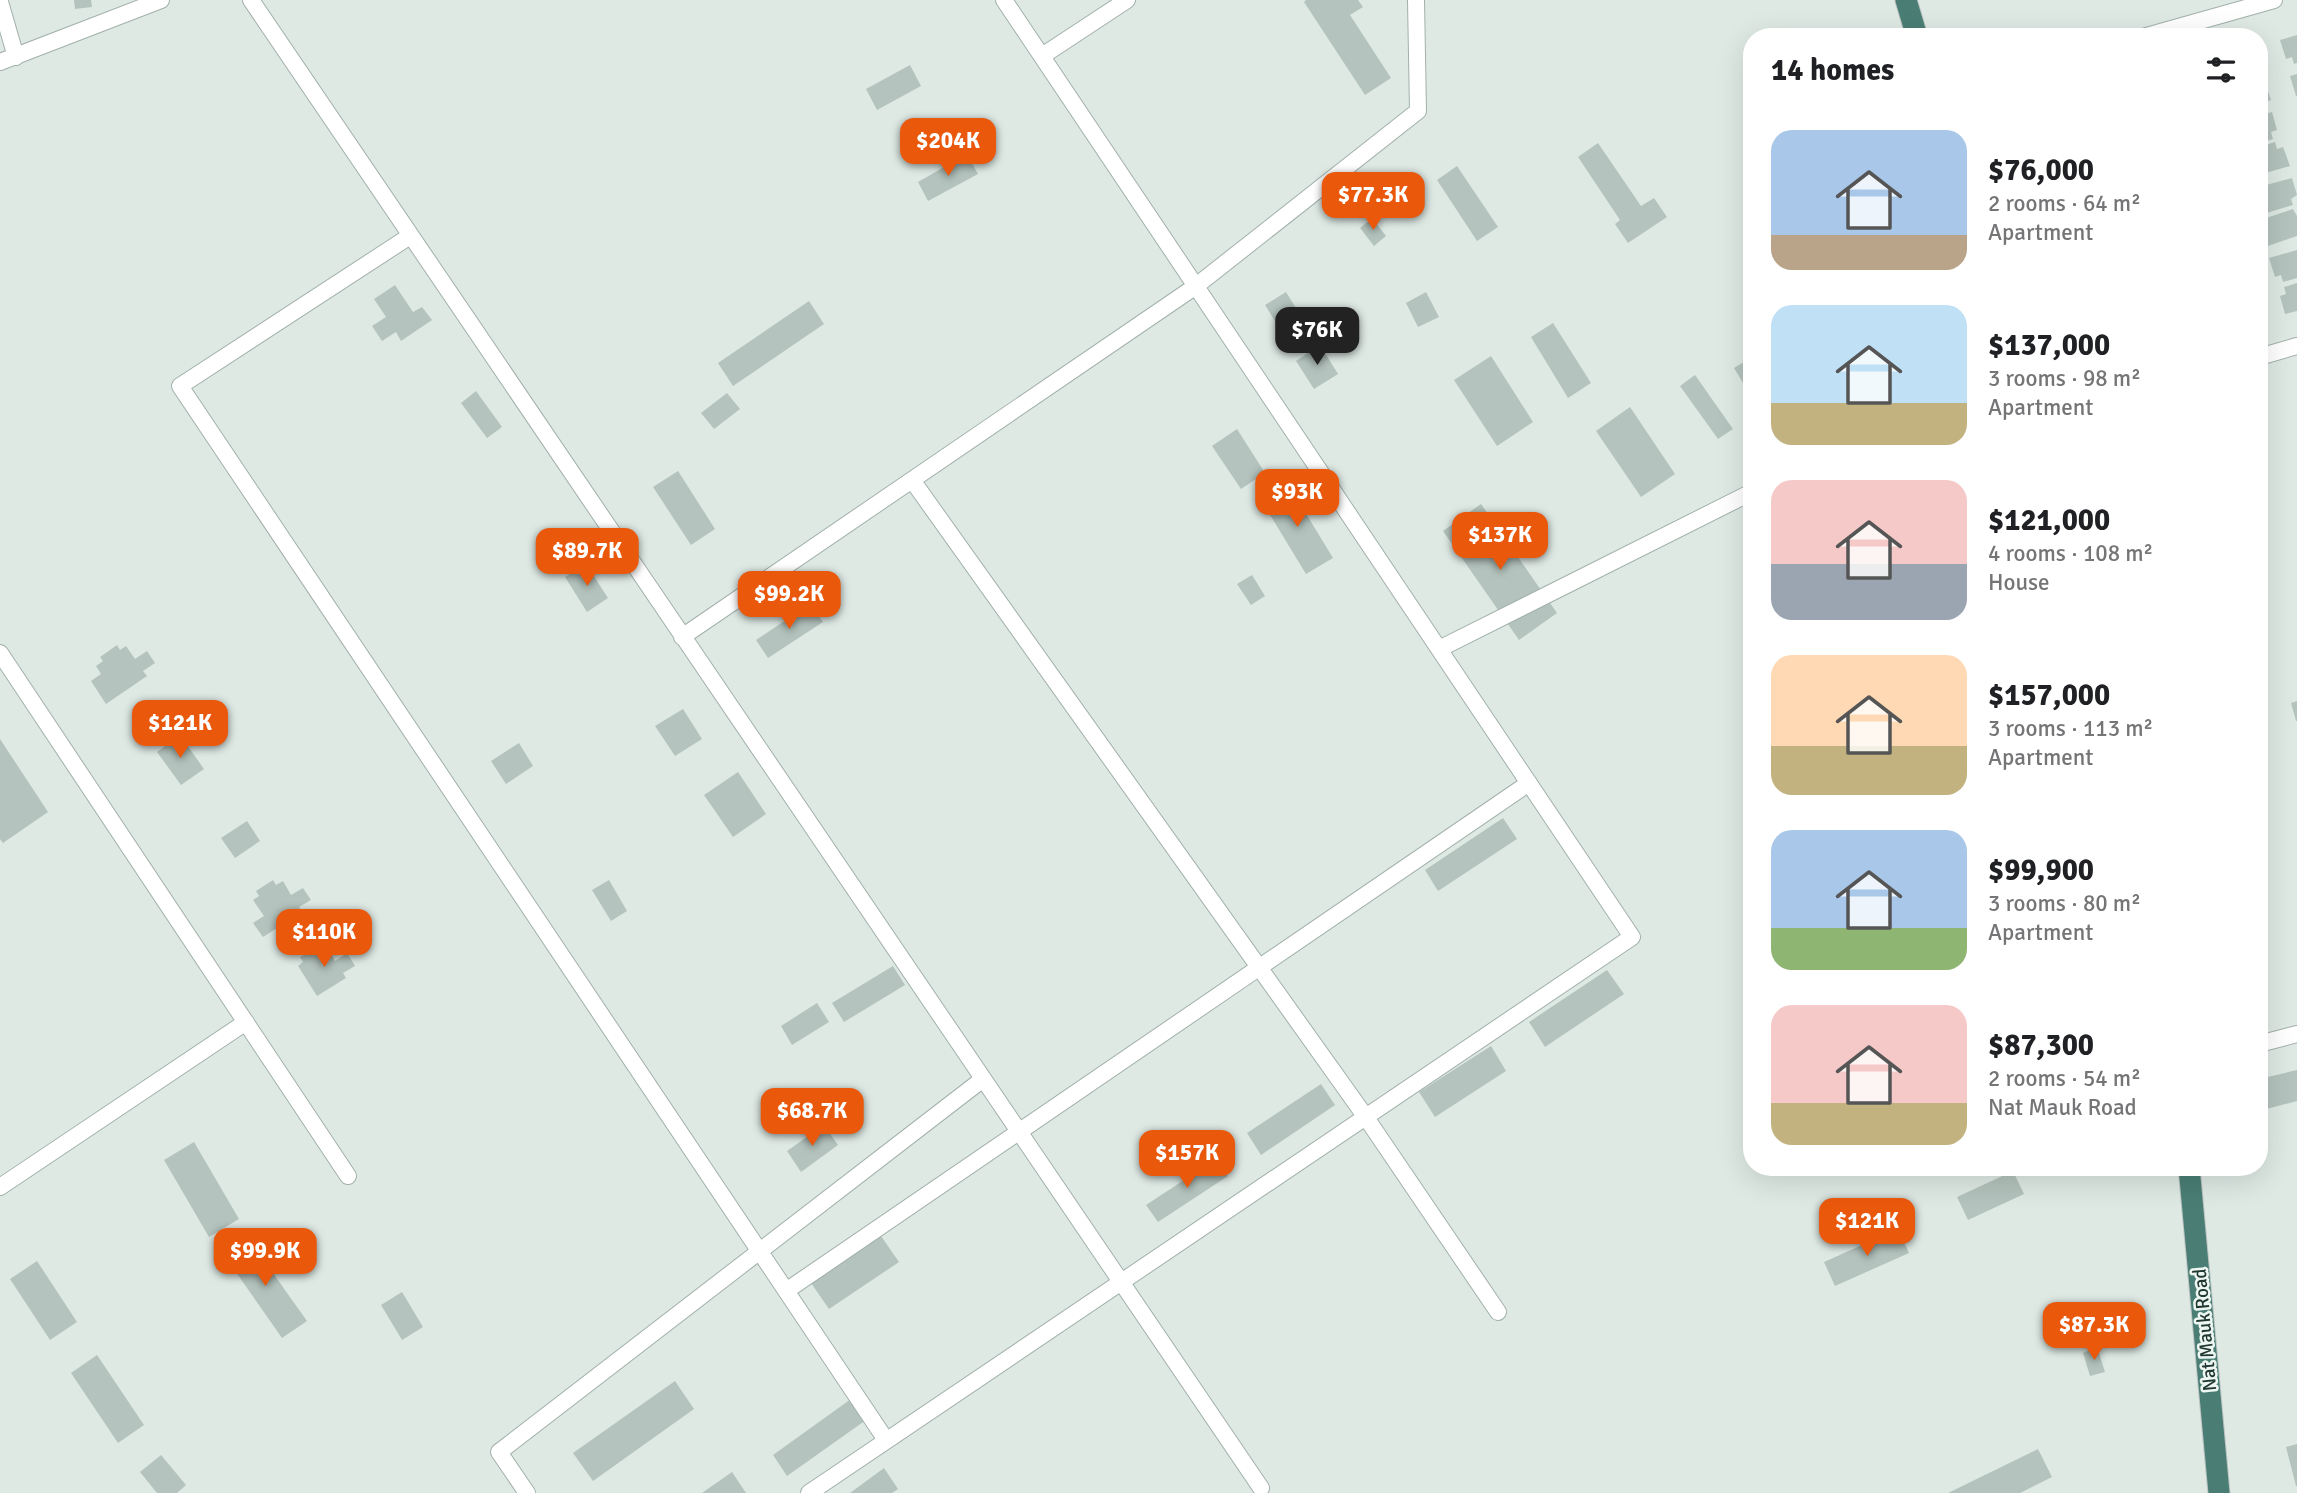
<!DOCTYPE html>
<meta charset="utf-8">
<style>
body{margin:0;font-family:Signika,sans-serif;background:#f6f6f6;color:#202124;height:100vh;display:flex;flex-direction:column;font-size:26px;white-space:nowrap}
*{box-sizing:border-box;margin:0}
p{font-size:23px;color:#757577}
.icon{flex:none;width:38px;height:38px;fill:none;stroke:currentColor;stroke-width:2;stroke-linecap:round;stroke-linejoin:round}
.map{position:relative;flex:1;overflow:hidden}
.details{position:absolute;left:1743px;top:28px;width:525px;height:1148px;display:flex;flex-direction:column;background:#fff;border-radius:28px;box-shadow:0 7px 28px #0002}
.details>*{flex:none}
.price{position:absolute;translate:-50% -60px;padding:0 16px;border-radius:14px;background:#ea580c;color:#fff;font-size:23px;line-height:46px;filter:drop-shadow(0 2px 4px #0008)}
.price::after{content:'';position:absolute;left:50%;top:42px;width:21px;height:16px;margin-left:-10px;background:inherit;clip-path:polygon(0 0,100% 0,50% 100%)}
.price.on{background:#222;color:#fff}
ul{padding:0;list-style:none}
li{display:flex;align-items:center;gap:21px;height:175px;padding:0 28px}
li span{display:grid;place-items:center;flex:none;width:196px;height:140px;border-radius:21px;color:#555}
li>.icon{margin-inline-start:auto}
span .icon{width:84px;height:84px;fill:#fffc;stroke-width:1}
li b{font-size:30px}
h2{display:flex;justify-content:space-between;align-items:center;height:84px;padding:0 28px;font-size:30px}
.map>svg:first-child{display:block}
</style>
<div class="map">
<svg width="2297" height="1493" viewBox="0 0 2297 1493">
<rect width="100%" height="100%" fill="#dee9e4"/>
<!-- building -->
<path fill="#b4c3bd" d="M74 0H91L92 7 75 9Z
M1306 0H1358L1363 7 1350 15 1391 78 1365 95 1304 2Z
M2297 35V63L2294 64 2292 57 2286 59 2280 40Z
M910 65 921 86 877 110 866 89Z
M2297 74V96H2296L2290 76Z
M2265 82 2271 100 2259 104V84Z
M2272 112 2277 130 2271 132 2273 139 2259 143V116Z
M910 129 920 147 911 152 901 134Z
M2275 142 2277 149 2283 147 2290 166 2259 175V147Z
M1598 143 1641 206 1654 198 1667 217 1628 243 1615 224 1620 220 1578 157Z
M967 154 978 174 928 201 918 182Z
M1457 166 1498 227 1477 241 1437 180Z
M2292 178 2297 195 2291 199 2293 205 2263 214 2259 208V187Z
M2293 209 2297 216V236L2265 247 2259 230 2265 226 2263 219Z
M1372 218 1386 236 1374 246 1360 228Z
M2297 250V278L2283 282 2281 275 2275 277 2269 258Z
M2297 283V311L2285 314 2280 296 2286 294 2284 287Z
M395 285 413 312 422 307 432 320 401 341 396 332 382 341 372 326 386 317 374 299Z
M1286 292 1312 334 1291 347 1265 305Z
M1426 292 1439 317 1418 327 1406 303Z
M809 301 824 324 733 386 718 363Z
M1326 313 1341 338 1326 347 1311 322Z
M1553 323 1591 383 1568 398 1531 337Z
M1320 345 1338 374 1314 389 1296 361Z
M1491 356 1533 422 1497 446 1454 380Z
M1752 357V398L1734 368Z
M1695 375 1733 429 1718 439 1680 386Z
M476 391 502 427 487 438 461 403Z
M727 393 740 409 714 429 701 413Z
M1630 407 1675 474 1641 497 1596 431Z
M1237 429 1265 473 1241 489 1212 446Z
M678 471 715 529 691 545 653 487Z
M1288 484 1333 558 1306 574 1261 500Z
M1481 504 1557 613 1519 640 1443 531Z
M586 564 608 598 587 612 565 577Z
M1252 575 1265 596 1251 605 1237 584Z
M810 604 823 622 768 658 756 640Z
M117 645 120 650 126 646 135 659 147 651 155 663 143 671 147 676 106 704 91 681 101 674 96 666 103 661 100 657Z
M2297 701V721H2296L2291 703Z
M683 709 702 739 675 756 655 726Z
M180 735 204 769 181 785 157 752Z
M0 739 48 812 3 843 0 839Z
M519 743 533 766 506 784 491 761Z
M738 772 766 814 733 837 704 795Z
M1503 818 1517 839 1438 891 1425 870Z
M247 821 260 841 235 858 221 838Z
M273 880 276 885 283 881 291 895 303 888 311 900 299 907 302 912 263 937 253 923 264 916 253 900 259 896 256 891Z
M609 880 627 911 611 921 592 890Z
M318 946 321 951 327 947 335 961 347 953 355 966 343 973 346 978 317 996 298 966 303 962 300 957Z
M893 966 905 985 844 1022 832 1003Z
M1607 970 1624 994 1545 1047 1529 1022Z
M817 1003 829 1022 792 1045 781 1026Z
M1491 1046 1506 1071 1435 1117 1419 1092Z
M2297 1070V1101L2259 1111V1079Z
M1321 1084 1335 1105 1261 1155 1247 1133Z
M824 1125 838 1145 801 1172 787 1151Z
M194 1142 239 1219 209 1237 164 1160Z
M1216 1159 1228 1176 1158 1222 1146 1205Z
M2013 1171 2024 1194 1968 1220 1957 1197Z
M1898 1229 1909 1253 1835 1286 1824 1262Z
M881 1236 899 1262 829 1309 811 1283Z
M248 1238 307 1321 282 1338 224 1255Z
M37 1261 77 1322 50 1340 10 1279Z
M402 1292 423 1327 402 1340 381 1305Z
M2097 1347 2105 1372 2090 1376 2083 1353Z
M97 1355 144 1425 118 1443 71 1373Z
M675 1381 694 1409 593 1481 573 1453Z
M851 1399 866 1420 787 1476 773 1455Z
M2297 1444V1486H2296L2286 1447Z
M2038 1449 2052 1477 2020 1493H1948Z
M161 1455 186 1485 177 1493H157L140 1472Z
M884 1468 898 1489 892 1493H850Z
M732 1472 746 1493H702Z"/>
<g fill="none" stroke-linecap="round" stroke-linejoin="round">
<!-- minor casing -->
<g stroke="#a2b0ab" stroke-width="18">
<path id="minor" d="M251 0 1261 1488
M0 2 16 57
M2143 37 2274 0
M1042 56 1127 0
M0 62 161 0
M410 236 180 386 886 1440
M2259 357 2297 346
M912 480 1365 1116 1498 1312
M682 637 1196 286 1418 111 1416 0
M1439 649 1752 492
M0 653 348 1176
M2259 1044 2297 1034
M0 1187 246 1022
M786 1291 1529 783
M527 1493 499 1452 983 1079
M809 1493 1632 937 1004 0"/>
</g>
<!-- trunk casing -->
<g stroke="#bcc3c2" stroke-width="23">
<path id="trunk" d="M1906 0 1917 37
M2189 1167 2219 1493"/>
</g>
<!-- minor -->
<use href="#minor" stroke="#fff" stroke-width="16"/>
<!-- trunk -->
<use href="#trunk" stroke="#4a7e74" stroke-width="21"/>
</g>
<g text-anchor="middle" stroke-width="5" stroke-linejoin="round" paint-order="stroke">
<!-- street labels -->
<g font-size="19" fill="#213732" stroke="#eef6f2">
<text transform="translate(2204 1330) rotate(-95)" y="7">Nat Mauk Road</text>
</g>
</g>
</svg>
<b class="price" style="left:948px;top:178px">$204K</b>
<b class="price" style="left:1373px;top:232px">$77.3K</b>
<b class="price on" style="left:1317px;top:367px">$76K</b>
<b class="price" style="left:1297px;top:529px">$93K</b>
<b class="price" style="left:1500px;top:572px">$137K</b>
<b class="price" style="left:587px;top:588px">$89.7K</b>
<b class="price" style="left:789px;top:631px">$99.2K</b>
<b class="price" style="left:180px;top:760px">$121K</b>
<b class="price" style="left:324px;top:969px">$110K</b>
<b class="price" style="left:812px;top:1148px">$68.7K</b>
<b class="price" style="left:1187px;top:1190px">$157K</b>
<b class="price" style="left:1867px;top:1258px">$121K</b>
<b class="price" style="left:265px;top:1288px">$99.9K</b>
<b class="price" style="left:2094px;top:1362px">$87.3K</b>
<section class="details">
<h2>14 homes<svg class="icon" aria-label="filters" viewBox="0 0 24 24"><path d="M4 7h16M4 17h16"/><circle cx="9" cy="7" r="2"/><circle cx="15" cy="17" r="2"/></svg></h2>
<ul>
<li><span style="background:linear-gradient(#a9c7e8 75%,#b9a48a 0)"><svg class="icon" aria-label="home" viewBox="0 0 24 24"><path d="M3 11l9-7 9 7M6 9v11h12V9"/></svg></span><div><b>$76,000</b><p>2 rooms · 64 m²</p><p>Apartment</p></div></li>
<li><span style="background:linear-gradient(#bfe0f5 70%,#c2b280 0)"><svg class="icon" aria-label="home" viewBox="0 0 24 24"><path d="M3 11l9-7 9 7M6 9v11h12V9"/></svg></span><div><b>$137,000</b><p>3 rooms · 98 m²</p><p>Apartment</p></div></li>
<li><span style="background:linear-gradient(#f6c9c9 60%,#9aa5b1 0)"><svg class="icon" aria-label="home" viewBox="0 0 24 24"><path d="M3 11l9-7 9 7M6 9v11h12V9"/></svg></span><div><b>$121,000</b><p>4 rooms · 108 m²</p><p>House</p></div></li>
<li><span style="background:linear-gradient(#ffd9b3 65%,#c2b280 0)"><svg class="icon" aria-label="home" viewBox="0 0 24 24"><path d="M3 11l9-7 9 7M6 9v11h12V9"/></svg></span><div><b>$157,000</b><p>3 rooms · 113 m²</p><p>Apartment</p></div></li>
<li><span style="background:linear-gradient(#a9c7e8 70%,#8fb573 0)"><svg class="icon" aria-label="home" viewBox="0 0 24 24"><path d="M3 11l9-7 9 7M6 9v11h12V9"/></svg></span><div><b>$99,900</b><p>3 rooms · 80 m²</p><p>Apartment</p></div></li>
<li><span style="background:linear-gradient(#f6c9c9 70%,#c2b280 0)"><svg class="icon" aria-label="home" viewBox="0 0 24 24"><path d="M3 11l9-7 9 7M6 9v11h12V9"/></svg></span><div><b>$87,300</b><p>2 rooms · 54 m²</p><p>Nat Mauk Road</p></div></li>
</ul>
</section>
</div>
